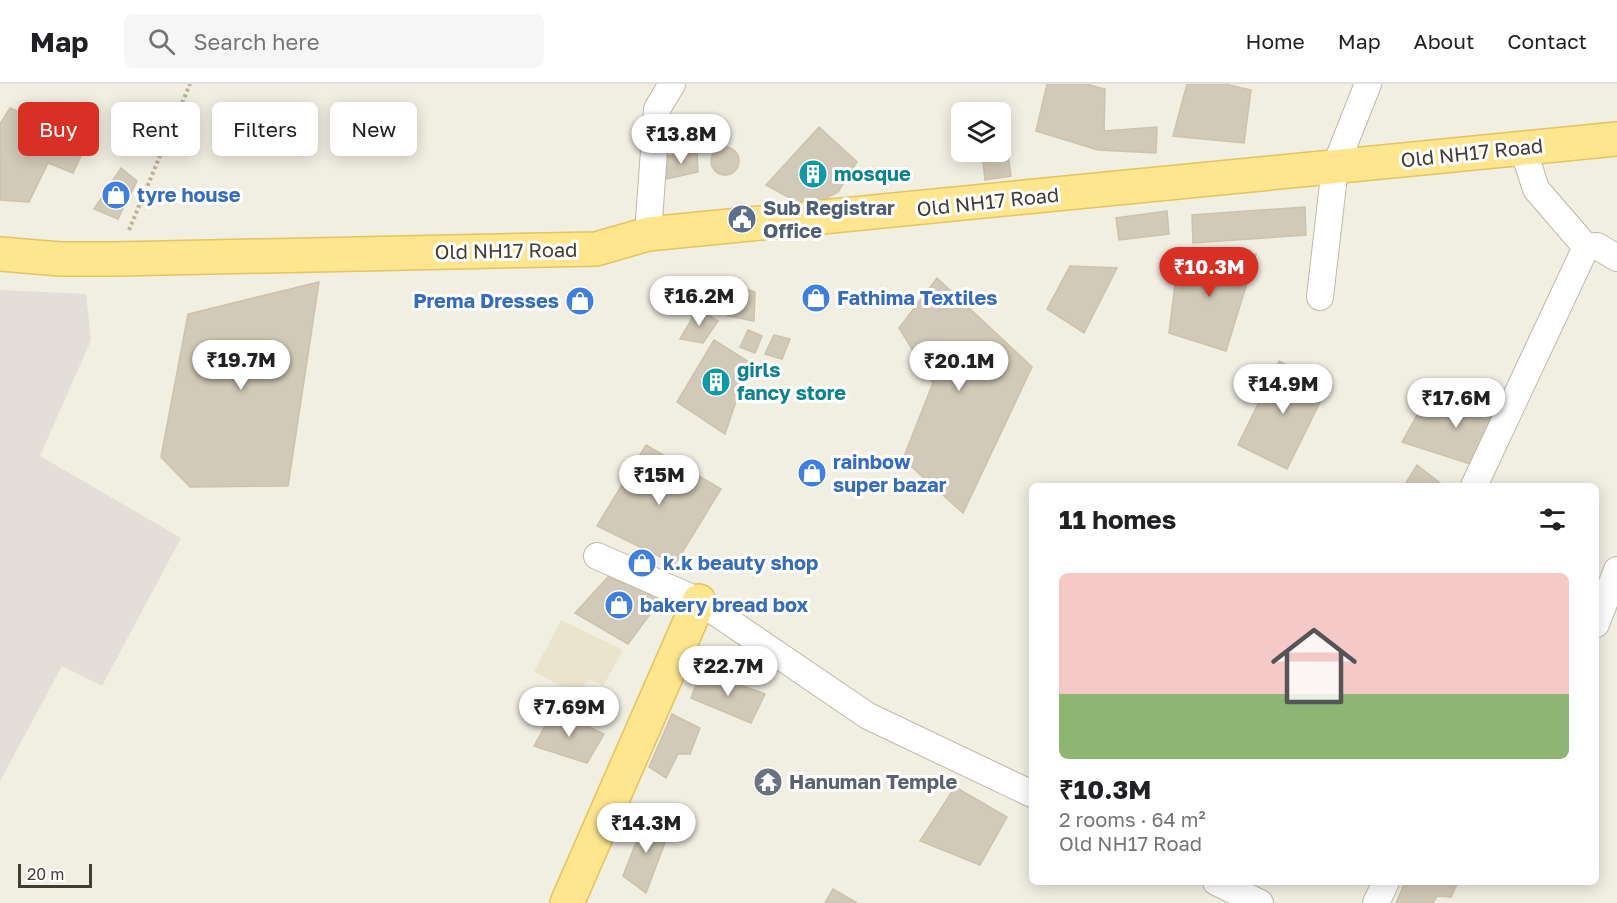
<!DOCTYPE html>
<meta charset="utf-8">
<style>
body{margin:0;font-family:"Golos Text",sans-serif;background:#f6f6f6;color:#202124;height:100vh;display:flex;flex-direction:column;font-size:22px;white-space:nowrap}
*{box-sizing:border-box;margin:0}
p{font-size:20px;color:#757577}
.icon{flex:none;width:33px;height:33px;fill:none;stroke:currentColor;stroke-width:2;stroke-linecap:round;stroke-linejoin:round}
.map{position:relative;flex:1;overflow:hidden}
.sheet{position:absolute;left:1029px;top:399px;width:570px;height:402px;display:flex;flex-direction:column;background:#fff;border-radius:9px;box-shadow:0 3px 15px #0003}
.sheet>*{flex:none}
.banner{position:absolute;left:18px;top:18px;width:570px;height:54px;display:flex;gap:12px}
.controls{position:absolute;left:951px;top:18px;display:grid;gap:12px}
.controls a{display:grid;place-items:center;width:60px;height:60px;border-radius:9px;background:#fff;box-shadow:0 3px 15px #0003;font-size:30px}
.scale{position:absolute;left:18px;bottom:15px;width:74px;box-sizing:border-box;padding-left:6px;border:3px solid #423d33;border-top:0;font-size:16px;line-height:21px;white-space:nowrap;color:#423d33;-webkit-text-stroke:4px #fff;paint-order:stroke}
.price{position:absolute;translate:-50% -51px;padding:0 14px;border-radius:21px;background:#fff;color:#222;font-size:20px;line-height:39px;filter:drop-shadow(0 2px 3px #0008)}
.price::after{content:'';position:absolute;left:50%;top:36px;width:18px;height:14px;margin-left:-9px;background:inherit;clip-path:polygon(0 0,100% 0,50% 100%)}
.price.selected{background:#d93025;color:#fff}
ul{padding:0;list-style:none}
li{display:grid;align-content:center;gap:12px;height:318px;padding:0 30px}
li+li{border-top:2px solid #e0e0e0}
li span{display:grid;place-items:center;height:186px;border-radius:9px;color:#555}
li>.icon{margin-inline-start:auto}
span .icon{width:108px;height:108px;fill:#fffc;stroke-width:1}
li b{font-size:26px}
h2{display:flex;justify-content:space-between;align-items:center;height:72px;padding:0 30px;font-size:26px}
.pill{padding:0 21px;border-radius:9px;background:#fff;box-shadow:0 3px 15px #0003;font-size:21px;line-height:54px}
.pill.selected{background:#d93025;color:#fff}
header{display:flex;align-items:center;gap:36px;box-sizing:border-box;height:84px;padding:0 30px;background:#fff;border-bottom:2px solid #e0e0e0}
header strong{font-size:28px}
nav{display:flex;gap:33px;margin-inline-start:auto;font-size:21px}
.search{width:420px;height:54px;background:#f6f6f6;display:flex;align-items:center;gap:15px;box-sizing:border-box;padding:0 21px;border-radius:9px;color:#757577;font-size:22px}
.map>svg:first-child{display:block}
</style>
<header>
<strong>Map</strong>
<div class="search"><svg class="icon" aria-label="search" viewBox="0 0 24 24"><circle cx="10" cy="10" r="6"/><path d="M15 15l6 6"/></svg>Search here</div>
<nav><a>Home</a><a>Map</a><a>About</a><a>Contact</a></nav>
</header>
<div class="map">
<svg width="1617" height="819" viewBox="0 0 1617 819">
<rect width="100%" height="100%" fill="#f1eee2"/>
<!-- industrial -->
<path fill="#e3ded7" d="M0 206 86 210 91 256 40 372 181 454 102 602 62 582 0 697Z"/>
<!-- education -->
<path fill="#ebe4cc" d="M561 536 623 566 603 602 589 595 578 611 534 588Z"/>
<!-- building -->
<path fill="#d2cab8" stroke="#cdc2ab" stroke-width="1.5" d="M1047 0H1086L1105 5 1104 47 1157 43 1156 69 1098 66 1036 47Z
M1187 0H1225L1251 6 1244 59 1173 52Z
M10 24 88 57 73 89 48 79 29 118 0 116V40Z
M1003 33 1011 92 985 96 982 68H1000V34Z
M819 43 857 78 838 108 808 124 766 101Z
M711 77a14 14 0 1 1 28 0a14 14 0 1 1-28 0Z
M697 69 698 88 666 95 665 72Z
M121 84 137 97 118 135 94 125Z
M1305 123 1306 151 1193 159 1192 131Z
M1167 127 1169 150 1119 156 1116 134Z
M1256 170 1226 267 1169 249 1178 176Z
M1070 182 1117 184 1084 249 1047 225Z
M937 194 1032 283 963 429 903 375 933 299 899 244Z
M319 198 288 402 190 403 161 373 188 230Z
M736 202 755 208 754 237 728 232Z
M698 224 718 237 703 259 680 255Z
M748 246 762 252 755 269 740 263Z
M774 251 790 255 782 275 765 270Z
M714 256 749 278 725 350 677 318Z
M1279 277 1328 302 1287 385 1238 361Z
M1433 303 1507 334 1486 385 1402 358Z
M646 361 721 405 675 480 597 442Z
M1417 381 1444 402H1404Z
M608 493 662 514 628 560 575 529Z
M701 587 765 610 751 639 691 614Z
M554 626 604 650 587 679 534 662Z
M672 630 700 644 690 670H678L666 694 649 683Z
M955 703 1007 733 980 781 920 757Z
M647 730 669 748 646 809 623 792Z
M1405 798H1458L1451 813 1437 812 1433 819H1396Z
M833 805 857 819H825Z"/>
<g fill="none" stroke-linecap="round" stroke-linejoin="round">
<!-- minor casing -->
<g stroke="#bfb9a8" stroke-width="28">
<path id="minor" d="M1523 64 1536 105 1586 163
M648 150 657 25 672 0
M1586 163 1597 162 1617 174
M1320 213 1335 83 1368 0
M1474 402 1586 163
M597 472 699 517 868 632 1032 710
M1596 540 1617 486
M1216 798 1260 819
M1376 819 1386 798"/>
</g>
<!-- major casing -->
<g stroke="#e3c45e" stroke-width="36">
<path id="major" d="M0 170 60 175H117L596 165 648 150 1617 55
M567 819 699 517"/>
</g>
<!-- path -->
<path stroke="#beb396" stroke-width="4" stroke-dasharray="3 3" stroke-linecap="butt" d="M129 146 190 0"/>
<!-- minor -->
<use href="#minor" stroke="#fff" stroke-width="26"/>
<!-- major -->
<use href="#major" stroke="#fee68e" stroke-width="33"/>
</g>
<!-- icons -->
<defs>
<g id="building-disc" transform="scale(1.5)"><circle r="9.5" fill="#0f9aa8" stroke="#fff"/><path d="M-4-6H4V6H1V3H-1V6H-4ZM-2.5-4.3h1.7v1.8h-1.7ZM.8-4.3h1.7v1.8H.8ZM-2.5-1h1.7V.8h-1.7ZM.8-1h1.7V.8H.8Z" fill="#fff"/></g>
<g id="shop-disc" transform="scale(1.5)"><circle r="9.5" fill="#3f7fe0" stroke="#fff"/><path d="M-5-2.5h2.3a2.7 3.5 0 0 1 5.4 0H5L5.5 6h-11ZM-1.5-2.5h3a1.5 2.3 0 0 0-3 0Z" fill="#fff"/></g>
<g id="civic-disc" transform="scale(1.5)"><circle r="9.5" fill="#5c6f8a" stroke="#fff"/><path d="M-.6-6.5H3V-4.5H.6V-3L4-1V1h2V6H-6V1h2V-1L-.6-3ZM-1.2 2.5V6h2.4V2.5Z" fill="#fff"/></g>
<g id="temple-disc" transform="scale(1.5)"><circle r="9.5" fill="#6b7280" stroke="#fff"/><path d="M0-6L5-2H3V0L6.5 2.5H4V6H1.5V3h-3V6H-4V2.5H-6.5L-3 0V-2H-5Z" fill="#fff"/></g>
</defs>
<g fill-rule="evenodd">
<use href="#building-disc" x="813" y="90"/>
<use href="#shop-disc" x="116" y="111"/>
<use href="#civic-disc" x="742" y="135"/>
<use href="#shop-disc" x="816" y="214"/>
<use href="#shop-disc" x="580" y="217"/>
<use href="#building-disc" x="716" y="298"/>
<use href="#shop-disc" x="812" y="389"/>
<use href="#shop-disc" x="642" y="479"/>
<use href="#shop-disc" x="619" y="521"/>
<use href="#temple-disc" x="768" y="698"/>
</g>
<g text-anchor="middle" stroke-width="6" stroke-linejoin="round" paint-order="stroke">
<!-- street labels -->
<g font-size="20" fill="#423d33" stroke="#fff">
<text transform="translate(1472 69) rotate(-6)" y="7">Old NH17 Road</text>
<text transform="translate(988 118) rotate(-6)" y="7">Old NH17 Road</text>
<text transform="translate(506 167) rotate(-1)" y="7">Old NH17 Road</text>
</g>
<!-- culture labels -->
<g font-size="20" font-weight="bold" fill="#0d838f" stroke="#fff" text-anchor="start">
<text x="834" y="97">mosque</text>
<text x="737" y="293">girls<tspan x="737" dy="23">fancy store</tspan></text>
</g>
<!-- shop labels -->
<g font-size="20" font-weight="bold" fill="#366cbe" stroke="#fff" text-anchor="start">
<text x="137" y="118">tyre house</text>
<text x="837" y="221">Fathima Textiles</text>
<text x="559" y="224" text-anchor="end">Prema Dresses</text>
<text x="833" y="385">rainbow<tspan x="833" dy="23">super bazar</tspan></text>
<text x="663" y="486">k.k beauty shop</text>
<text x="640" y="528">bakery bread box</text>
</g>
<!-- service labels -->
<g font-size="20" font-weight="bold" fill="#4e5e75" stroke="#fff" text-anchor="start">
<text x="763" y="131">Sub Registrar<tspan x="763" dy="23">Office</tspan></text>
</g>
<!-- worship labels -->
<g font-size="20" font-weight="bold" fill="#5b616d" stroke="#fff" text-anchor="start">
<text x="789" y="705">Hanuman Temple</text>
</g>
</g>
</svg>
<div class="controls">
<a><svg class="icon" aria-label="layers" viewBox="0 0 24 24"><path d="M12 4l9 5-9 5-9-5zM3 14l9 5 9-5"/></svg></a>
</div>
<div class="scale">20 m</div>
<b class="price" style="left:681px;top:81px">₹13.8M</b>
<b class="price selected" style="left:1209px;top:214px">₹10.3M</b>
<b class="price" style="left:699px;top:243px">₹16.2M</b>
<b class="price" style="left:241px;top:307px">₹19.7M</b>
<b class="price" style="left:959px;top:308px">₹20.1M</b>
<b class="price" style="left:1283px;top:331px">₹14.9M</b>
<b class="price" style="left:1456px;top:345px">₹17.6M</b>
<b class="price" style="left:659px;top:422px">₹15M</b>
<b class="price" style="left:728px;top:613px">₹22.7M</b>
<b class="price" style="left:569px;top:654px">₹7.69M</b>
<b class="price" style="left:646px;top:770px">₹14.3M</b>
<div class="banner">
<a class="pill selected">Buy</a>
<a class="pill">Rent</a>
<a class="pill">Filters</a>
<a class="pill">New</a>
</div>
<section class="sheet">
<h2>11 homes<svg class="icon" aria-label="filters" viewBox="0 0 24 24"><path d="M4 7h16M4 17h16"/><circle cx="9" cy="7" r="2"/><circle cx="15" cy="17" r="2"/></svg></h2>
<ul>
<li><span style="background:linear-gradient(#f6c9c9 65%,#8fb573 0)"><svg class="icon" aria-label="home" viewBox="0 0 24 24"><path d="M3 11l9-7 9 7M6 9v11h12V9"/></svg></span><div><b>₹10.3M</b><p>2 rooms · 64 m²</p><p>Old NH17 Road</p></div></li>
</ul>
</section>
</div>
